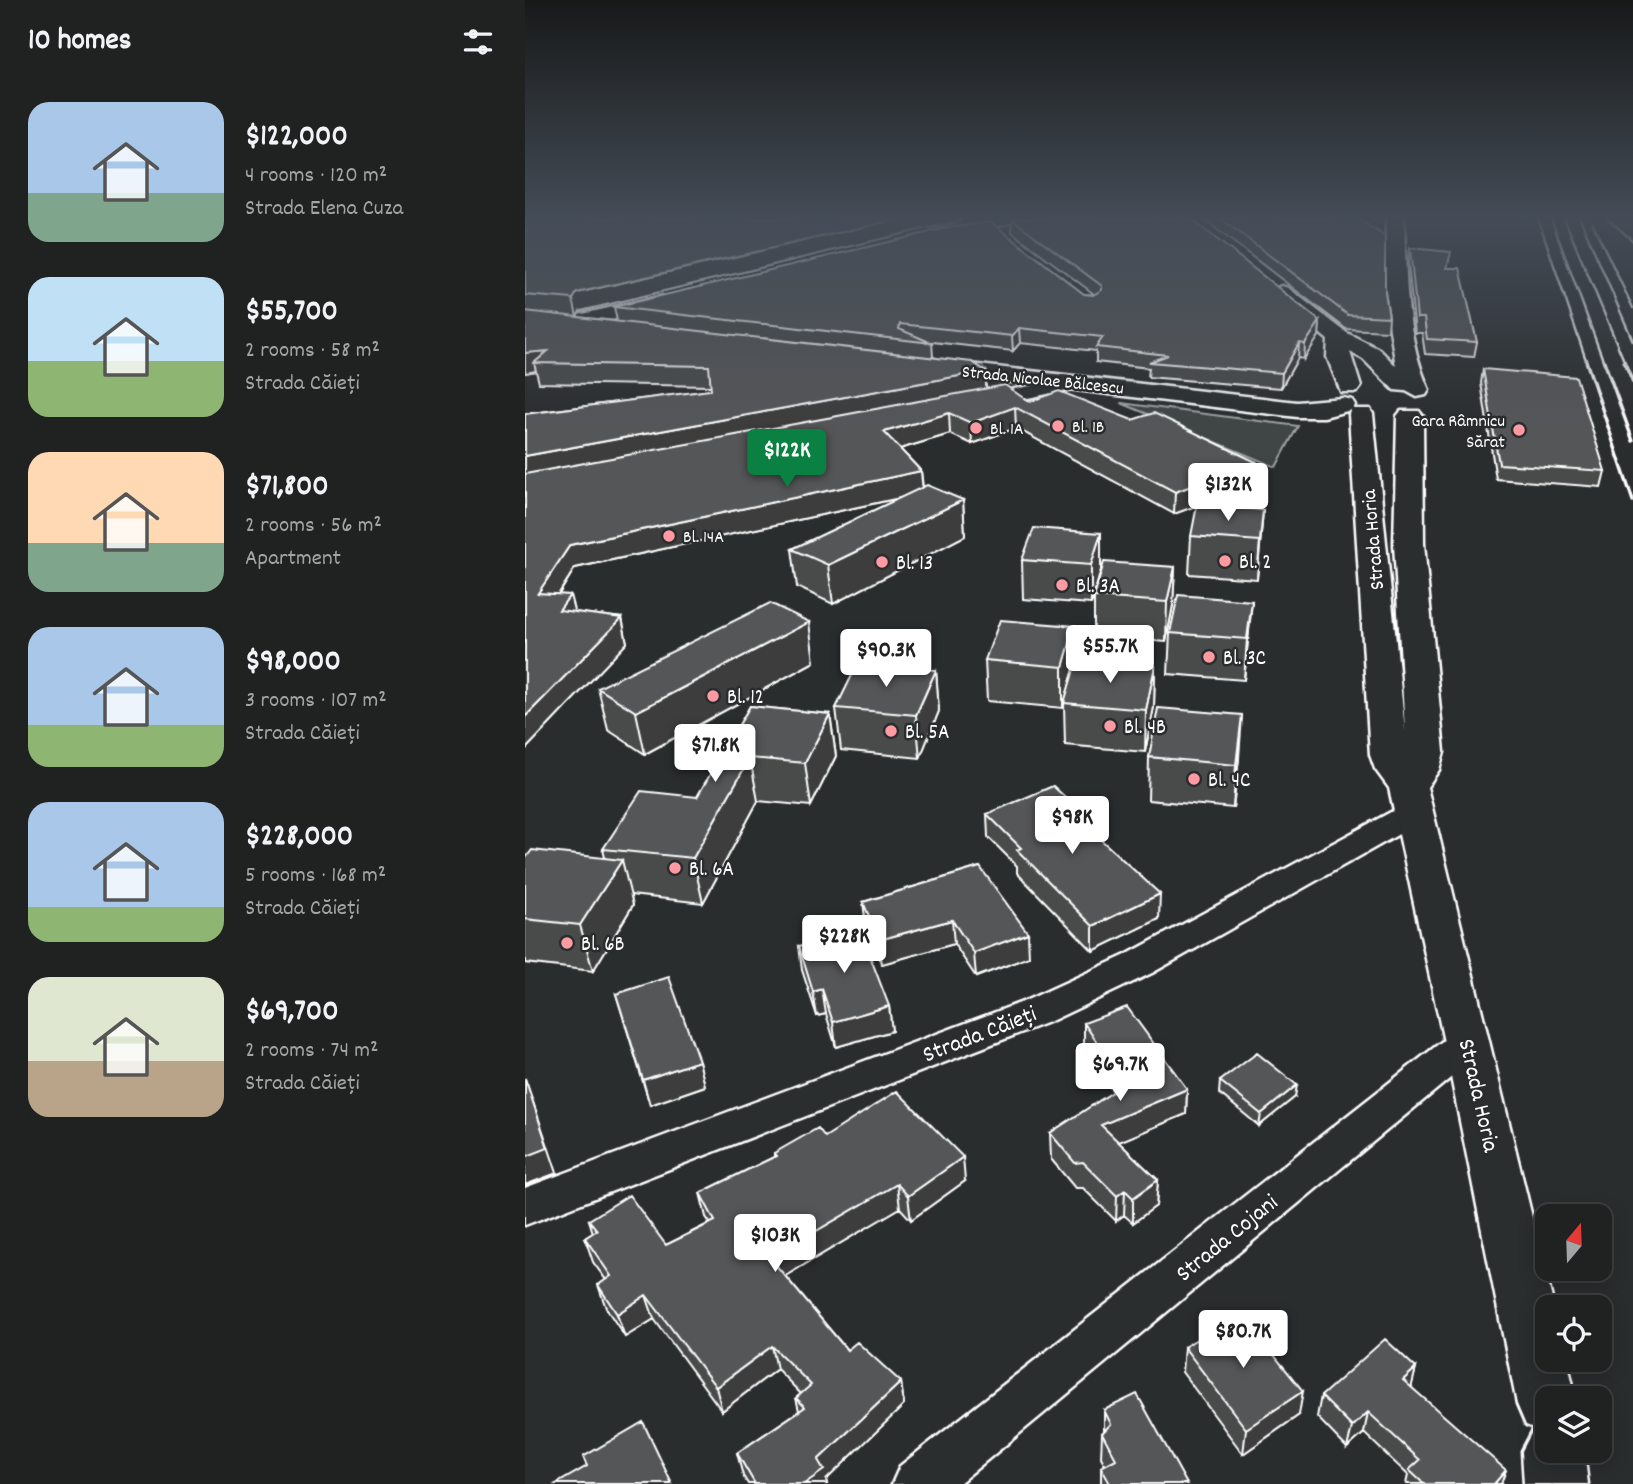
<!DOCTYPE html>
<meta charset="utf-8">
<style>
body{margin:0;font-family:Dekko,sans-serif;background:#2d2f2f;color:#f1f3f6;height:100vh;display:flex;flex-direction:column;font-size:26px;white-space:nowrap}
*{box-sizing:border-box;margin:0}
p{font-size:23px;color:#a2a4a5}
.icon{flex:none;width:38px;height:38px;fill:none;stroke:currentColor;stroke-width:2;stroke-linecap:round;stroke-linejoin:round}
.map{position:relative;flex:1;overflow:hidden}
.drawer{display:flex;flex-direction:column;background:#202222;width:525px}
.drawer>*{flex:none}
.needle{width:46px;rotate:19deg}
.fabs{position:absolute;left:1010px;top:1204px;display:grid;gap:14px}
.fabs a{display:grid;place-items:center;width:77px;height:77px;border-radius:14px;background:#202222;box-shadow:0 4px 18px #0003,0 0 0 2px #3d3f40;font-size:35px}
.price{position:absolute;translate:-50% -60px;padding:0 16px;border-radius:7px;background:#fff;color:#222;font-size:23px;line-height:46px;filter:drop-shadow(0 2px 4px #0008)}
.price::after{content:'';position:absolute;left:50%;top:42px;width:21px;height:16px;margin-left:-10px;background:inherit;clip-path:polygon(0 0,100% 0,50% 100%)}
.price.active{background:#0b8043;color:#fff}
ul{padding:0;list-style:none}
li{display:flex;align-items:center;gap:21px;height:175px;padding:0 28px}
li span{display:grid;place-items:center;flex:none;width:196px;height:140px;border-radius:21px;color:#555}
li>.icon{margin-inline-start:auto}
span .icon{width:84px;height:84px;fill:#fffc;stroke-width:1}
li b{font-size:30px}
h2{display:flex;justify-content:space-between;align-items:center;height:84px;padding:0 28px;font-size:30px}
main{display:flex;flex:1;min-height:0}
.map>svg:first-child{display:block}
</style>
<main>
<section class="drawer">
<h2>10 homes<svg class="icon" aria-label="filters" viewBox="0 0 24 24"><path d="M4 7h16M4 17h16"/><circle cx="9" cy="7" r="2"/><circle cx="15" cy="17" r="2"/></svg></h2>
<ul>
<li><span style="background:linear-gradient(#a9c7e8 65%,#7fa58c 0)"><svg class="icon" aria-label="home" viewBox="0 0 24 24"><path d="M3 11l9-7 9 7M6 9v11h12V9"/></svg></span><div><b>$122,000</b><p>4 rooms · 120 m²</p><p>Strada Elena Cuza</p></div></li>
<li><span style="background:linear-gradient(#bfe0f5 60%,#8fb573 0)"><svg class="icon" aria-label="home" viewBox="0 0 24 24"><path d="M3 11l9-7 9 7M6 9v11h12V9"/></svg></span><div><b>$55,700</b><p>2 rooms · 58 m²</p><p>Strada Căieți</p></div></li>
<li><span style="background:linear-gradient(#ffd9b3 65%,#7fa58c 0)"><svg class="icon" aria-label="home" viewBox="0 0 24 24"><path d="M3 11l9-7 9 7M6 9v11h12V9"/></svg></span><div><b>$71,800</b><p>2 rooms · 56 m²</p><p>Apartment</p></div></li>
<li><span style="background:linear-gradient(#a9c7e8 70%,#8fb573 0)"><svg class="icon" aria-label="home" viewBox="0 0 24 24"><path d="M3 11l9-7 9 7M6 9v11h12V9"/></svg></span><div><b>$98,000</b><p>3 rooms · 107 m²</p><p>Strada Căieți</p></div></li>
<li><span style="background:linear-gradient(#a9c7e8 75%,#8fb573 0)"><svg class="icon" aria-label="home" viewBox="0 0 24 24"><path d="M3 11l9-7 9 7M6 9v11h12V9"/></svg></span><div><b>$228,000</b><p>5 rooms · 168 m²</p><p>Strada Căieți</p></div></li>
<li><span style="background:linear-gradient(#dfe7d0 60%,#b9a48a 0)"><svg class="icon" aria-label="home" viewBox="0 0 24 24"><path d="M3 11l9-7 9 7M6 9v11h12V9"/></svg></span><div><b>$69,700</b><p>2 rooms · 74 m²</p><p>Strada Căieți</p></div></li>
</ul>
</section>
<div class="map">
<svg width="1108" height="1484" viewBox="0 0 1108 1484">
<rect width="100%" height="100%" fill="#2a2d2e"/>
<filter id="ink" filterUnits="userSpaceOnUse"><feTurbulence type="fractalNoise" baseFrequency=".0143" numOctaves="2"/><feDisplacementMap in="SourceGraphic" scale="14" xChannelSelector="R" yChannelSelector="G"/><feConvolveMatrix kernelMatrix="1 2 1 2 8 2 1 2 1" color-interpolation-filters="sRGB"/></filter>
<g filter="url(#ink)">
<!-- green -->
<path fill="#414445" stroke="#a0a2a2" stroke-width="2" d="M596 403 773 426 751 467Z"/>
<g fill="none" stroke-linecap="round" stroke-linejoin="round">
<!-- minor casing -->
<g stroke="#fff" stroke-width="5">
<path id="minor" d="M427 218H464L465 220C457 227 435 225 427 218Z
M550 377 557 379 560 383 557 387 454 408 444 402 454 396Z
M888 803 899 806 904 813 899 820 627 973 526 1021 0 1225V1188L500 1001 601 955 877 806Z
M943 1027 957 1032 962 1042 957 1052 433 1484H367L375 1466 929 1032Z"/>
</g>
<!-- tertiary casing -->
<g stroke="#fff" stroke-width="5">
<path id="tertiary" d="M459 218H491L488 222 415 240 406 234 408 230Z
M861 218H879C881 277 880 335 904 390L901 395 892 397 881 391 869 390 838 359 825 352 836 387 832 392H816L802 357 803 340 746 292 756 286 763 288 822 333 854 349 871 366 861 306Z
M137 296 147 302 144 306 0 341V327Z
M411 360 772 402 818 398 827 400 830 405 828 409H845L848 414 880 731 869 544 872 416 876 411H894L898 416 899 544 919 752 914 770 902 787 1029 1307H1022V1360H1042L1051 1398H1022V1451H1059L1063 1484H999L997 1451 1009 1428 1001 1425 992 1404 919 1042 864 788 850 769 845 755 824 414 826 410 799 417H772L403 372 399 367 403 362Z"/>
</g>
<!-- minor -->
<use href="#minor" fill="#2a2d2e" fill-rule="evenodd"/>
<!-- tertiary -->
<use href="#tertiary" fill="#2a2d2e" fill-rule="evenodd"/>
<!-- rail-far1 -->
<path stroke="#fff" stroke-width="2.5" d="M1013 218 1062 363
M1026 218 1079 363
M1039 218 1100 363
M1055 218 1108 341
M1082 218 1108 241
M1067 222 1108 308"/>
<!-- rail -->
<path stroke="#fff" stroke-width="3.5" d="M1061 361 1108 501
M1079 361 1108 441
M1099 361 1108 382"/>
</g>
<!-- wall -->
<path fill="#494b4c" stroke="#fff" stroke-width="2" d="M0 218H444L55 311 52 317 92 321 89 307 569 294 487 232V219L795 321 794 336 779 359 773 358 756 388 623 377 624 368 571 362V351L495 343 488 351 407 342 408 357 461 371V388L504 402 607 420 731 462 730 484 649 514 491 428 447 444 425 434 375 449 396 471 398 487 438 500 440 536 308 604 272 587 267 549 375 498 50 568 34 594 49 612 97 618 102 643 0 750V414L186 390V386L14 383 11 371 0 373Z
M677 218H831L860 292 864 317 863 331 821 329Z
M885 248 923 268 952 342 949 357 900 354 897 333H890L883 262Z
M958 369 1080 471 1076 487 971 479 956 383Z
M738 510 732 579 664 574 666 536Z
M576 533V570L566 604 498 599 497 560Z
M650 567 648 605 641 642 569 636V597Z
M727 601 719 680 643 674 645 633Z
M550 626V666H630L629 707 620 752 540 745 539 703 538 708 462 701 460 660Z
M289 662 120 754 83 730 73 688Z
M411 670 414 711 395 758 316 750 311 708Z
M225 706 305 714 311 756 286 806 233 801 178 903 105 895 108 905 68 971 0 963V859L80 858 78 849 172 797Z
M624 757 714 758 708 808 623 800Z
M462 814 554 820 634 919 568 951 492 873V866L463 837Z
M455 867 504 957 451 977 429 944 357 964 341 926 338 902Z
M274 946 364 1006 367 1031 311 1047 301 1014 292 1016 277 970Z
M91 994 174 1061 180 1086 125 1105Z
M559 1023 662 1089 661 1114 593 1142 633 1180 631 1206 608 1223 599 1215 591 1221 558 1188H550L526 1159 525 1133 588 1092 559 1048Z
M695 1081 770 1097 734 1126 694 1093Z
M300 1137 440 1181 386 1220 375 1208 260 1276 322 1350 376 1382 379 1405 301 1480 302 1484H223L218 1476 212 1453 274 1411 271 1398 276 1394 252 1369 197 1411 129 1319 100 1337 81 1308 73 1285 81 1280 68 1262 60 1238 68 1233 64 1220 141 1245 185 1223 181 1217 175 1193 249 1157V1153Z
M659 1347 774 1415 718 1454 657 1372Z
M891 1368 886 1387 976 1484H881L883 1475 839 1433 822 1448 792 1417 796 1396Z
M579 1410 662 1484H576V1467L580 1465 576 1457 577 1433 579 1431Z"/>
<!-- shaded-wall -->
<path fill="#3c3d3e" stroke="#fff" stroke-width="2" d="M378 218H444L55 311 52 317 48 299 52 293Z
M795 321 794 336 779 359 780 344Z
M494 328 495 343 488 351 487 336Z
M774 343 773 358 756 388 757 373Z
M23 351 9 363 11 371 0 373V353Z
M461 371V391L0 478V456Z
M490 407 491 428 447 444 446 423Z
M424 413 425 434 361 453 359 432Z
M731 462 730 484 649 514 650 492Z
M396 471 398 493 50 568 19 617 13 593 45 545Z
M438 500 440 536 308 604 303 565Z
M738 510 735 547 732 579 735 541Z
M576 533V570L566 604V565Z
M650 567 648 605 641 642 642 602Z
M45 595 51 618 34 610Z
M727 601 723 640 719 680 722 639Z
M97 618 102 643 0 750V717Z
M284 622 289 662 120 754 111 712Z
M550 626V666L538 708V667Z
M630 666 629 707 620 752 621 710Z
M411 670 414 711 395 758 391 715Z
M305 714 311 756 286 806 280 763Z
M717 715 714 758 708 808 711 765Z
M225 758 233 801 178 903 168 858Z
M554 810V833L547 813Z
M97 860 108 905 68 971 55 925Z
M635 894 634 919 568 951V926Z
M427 920 429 944 357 964 354 940Z
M503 933 504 957 451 977 449 953Z
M297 989 301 1014 292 1016 288 992Z
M364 1006 367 1031 311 1047 308 1022Z
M174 1061 180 1086 125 1105 118 1080Z
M2 1084 32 1173 0 1185V1157Z
M772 1085 770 1097 734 1126 736 1114Z
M662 1089 661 1114 575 1150 576 1125Z
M438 1157 440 1181 386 1220 383 1196Z
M633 1180 631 1206 608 1223V1198Z
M372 1184 375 1208 250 1282 245 1258Z
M600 1190 599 1215 591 1221 592 1196Z
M121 1295 129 1319 100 1337 92 1314Z
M247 1346 252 1369 197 1411 191 1387Z
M891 1368 886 1389 878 1380Z
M376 1382 379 1405 301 1480 302 1484H279L293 1460Z
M778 1391 774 1415 718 1454 721 1429Z
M843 1412 839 1433 822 1448 827 1427Z
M981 1470 976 1484H969Z"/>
<!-- building -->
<path fill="#555758" stroke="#fff" stroke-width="2" d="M0 218H378L52 293 48 299 0 295Z
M495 218H665L795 321 780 344 774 343 757 373 624 362 643 355 571 347 578 337 494 328 487 336 375 324 374 329 407 343 89 307 422 228 466 222 559 294 568 295 577 290V286L487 219Z
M695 218H831L860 236V292L864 317 823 315Z
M885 248 926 252 922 268H935L952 342 902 339 899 318H892Z
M0 311 447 362 461 371 0 456V414L186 390 184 366 9 363 23 351 0 353Z
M958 369 1051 377 1080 471 974 464Z
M480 385 504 402 534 391 607 420 629 413 731 462 650 492 490 407 446 423 424 413 359 432 396 471 45 545 13 593 45 595 34 610 97 618 0 717V474Z
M402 485 438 500 303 565 267 549Z
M672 505 738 510 735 541 666 536Z
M509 528 576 533 566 565 497 560Z
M579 562 650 567 642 602 569 597Z
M653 595 727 601 722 639 645 633Z
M245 603 284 622 111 712 73 688Z
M475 620 550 626 538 667 460 660Z
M552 659 630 666 621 710 539 703Z
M333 663 411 670 391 715 311 708Z
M225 706 305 714 280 763 225 758 168 858 78 849 116 791 172 797Z
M633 708 717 715 711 765 624 757Z
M528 786 554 810 547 813 635 894 568 926 492 850 496 848 462 814Z
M7 850 97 860 55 925 0 919V859Z
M455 867 503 933 449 953 427 920 354 940 338 902Z
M335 930 364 1006 308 1022 297 989 288 992 274 946Z
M144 977 174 1061 118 1080 91 994Z
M602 1007 662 1089 576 1125 633 1180 608 1198 600 1190 592 1196 558 1162 550 1163 525 1133 600 1084 559 1023Z
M732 1053 772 1085 736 1114 695 1081Z
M0 1078 23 1148 0 1157Z
M372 1091 438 1157 383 1196 372 1184 245 1258 322 1350 332 1342 376 1382 293 1460 299 1470 279 1484H230L212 1453 280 1407 271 1398 286 1385 247 1346 191 1387 121 1295 92 1314 73 1285 86 1276 60 1238 72 1230 64 1220 104 1195 141 1245 190 1221 175 1193 251 1156 249 1153 293 1128 300 1137Z
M715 1313 778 1391 721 1429 659 1347Z
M860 1339 891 1368 878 1380 981 1470 969 1484H899L884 1470 895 1460 843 1412 827 1427 796 1396Z
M612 1394 662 1484H585L576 1467 591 1459 577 1433 586 1424 579 1410Z
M118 1422 147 1484H31L62 1466 58 1457Z"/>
</g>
<!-- sky -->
<linearGradient id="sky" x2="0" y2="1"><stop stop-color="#171919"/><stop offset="0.51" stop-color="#444c57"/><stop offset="1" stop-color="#444c57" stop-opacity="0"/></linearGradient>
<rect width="1108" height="426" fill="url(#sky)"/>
<!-- markers -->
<g fill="#ff9aa2" stroke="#2a2d2e" stroke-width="2.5">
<circle cx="533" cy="426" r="7"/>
<circle cx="451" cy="428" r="7"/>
<circle cx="994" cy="430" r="7"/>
<circle cx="144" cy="536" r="7"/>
<circle cx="700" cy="561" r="7"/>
<circle cx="357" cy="562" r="7"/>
<circle cx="537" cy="585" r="7"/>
<circle cx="684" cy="657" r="7"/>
<circle cx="188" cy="696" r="7"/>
<circle cx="585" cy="726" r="7"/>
<circle cx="366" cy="731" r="7"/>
<circle cx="669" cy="779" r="7"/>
<circle cx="150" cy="868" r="7"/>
<circle cx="42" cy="943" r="7"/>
</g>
<g text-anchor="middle" stroke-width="5" stroke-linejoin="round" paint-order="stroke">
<!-- far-street labels -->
<g font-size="18" fill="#fff" stroke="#2a2d2e">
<text transform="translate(518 379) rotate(6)" y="6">Strada Nicolae Bălcescu</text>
</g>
<!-- far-poi labels -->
<g font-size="18" fill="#fff" stroke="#2a2d2e" text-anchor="start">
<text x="980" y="426" text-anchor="end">Gara Râmnicu<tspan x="980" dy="21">Sărat</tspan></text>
<text x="547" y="432">Bl. 1B</text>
<text x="465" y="434">Bl. 1A</text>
<text x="158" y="542">Bl. 14A</text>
</g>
<!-- street labels -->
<g font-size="21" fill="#fff" stroke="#2a2d2e">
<text transform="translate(847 540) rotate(-95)" y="7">Strada Horia</text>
</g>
<!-- poi labels -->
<g font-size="21" fill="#fff" stroke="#2a2d2e" text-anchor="start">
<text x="714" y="568">Bl. 2</text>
<text x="371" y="569">Bl. 13</text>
<text x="551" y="592">Bl. 3A</text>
<text x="698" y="664">Bl. 3C</text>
<text x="202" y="703">Bl. 12</text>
<text x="599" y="733">Bl. 4B</text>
<text x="380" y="738">Bl. 5A</text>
<text x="683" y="786">Bl. 4C</text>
<text x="164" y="875">Bl. 6A</text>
<text x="56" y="950">Bl. 6B</text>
</g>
<!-- near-street labels -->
<g font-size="24" fill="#fff" stroke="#2a2d2e">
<text transform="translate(454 1033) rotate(-21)" y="8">Strada Căieți</text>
<text transform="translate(955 1095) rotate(77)" y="8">Strada Horia</text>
<text transform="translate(701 1237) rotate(-39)" y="8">Strada Cojani</text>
</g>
</g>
</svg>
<div class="fabs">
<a><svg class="needle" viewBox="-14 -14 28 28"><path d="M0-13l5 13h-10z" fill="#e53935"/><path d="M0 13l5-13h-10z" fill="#a2a4a5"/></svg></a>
<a><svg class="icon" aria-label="locate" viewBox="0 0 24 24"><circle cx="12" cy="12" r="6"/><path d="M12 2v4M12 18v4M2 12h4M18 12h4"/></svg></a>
<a><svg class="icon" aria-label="layers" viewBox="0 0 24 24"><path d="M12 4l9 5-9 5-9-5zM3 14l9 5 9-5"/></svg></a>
</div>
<b class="price active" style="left:262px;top:489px">$122K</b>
<b class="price" style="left:703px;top:523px">$132K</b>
<b class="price" style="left:585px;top:685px">$55.7K</b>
<b class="price" style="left:361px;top:689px">$90.3K</b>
<b class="price" style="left:190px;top:784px">$71.8K</b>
<b class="price" style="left:547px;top:856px">$98K</b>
<b class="price" style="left:319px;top:975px">$228K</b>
<b class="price" style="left:595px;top:1103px">$69.7K</b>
<b class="price" style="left:250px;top:1274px">$103K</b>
<b class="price" style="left:718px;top:1370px">$80.7K</b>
</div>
</main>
